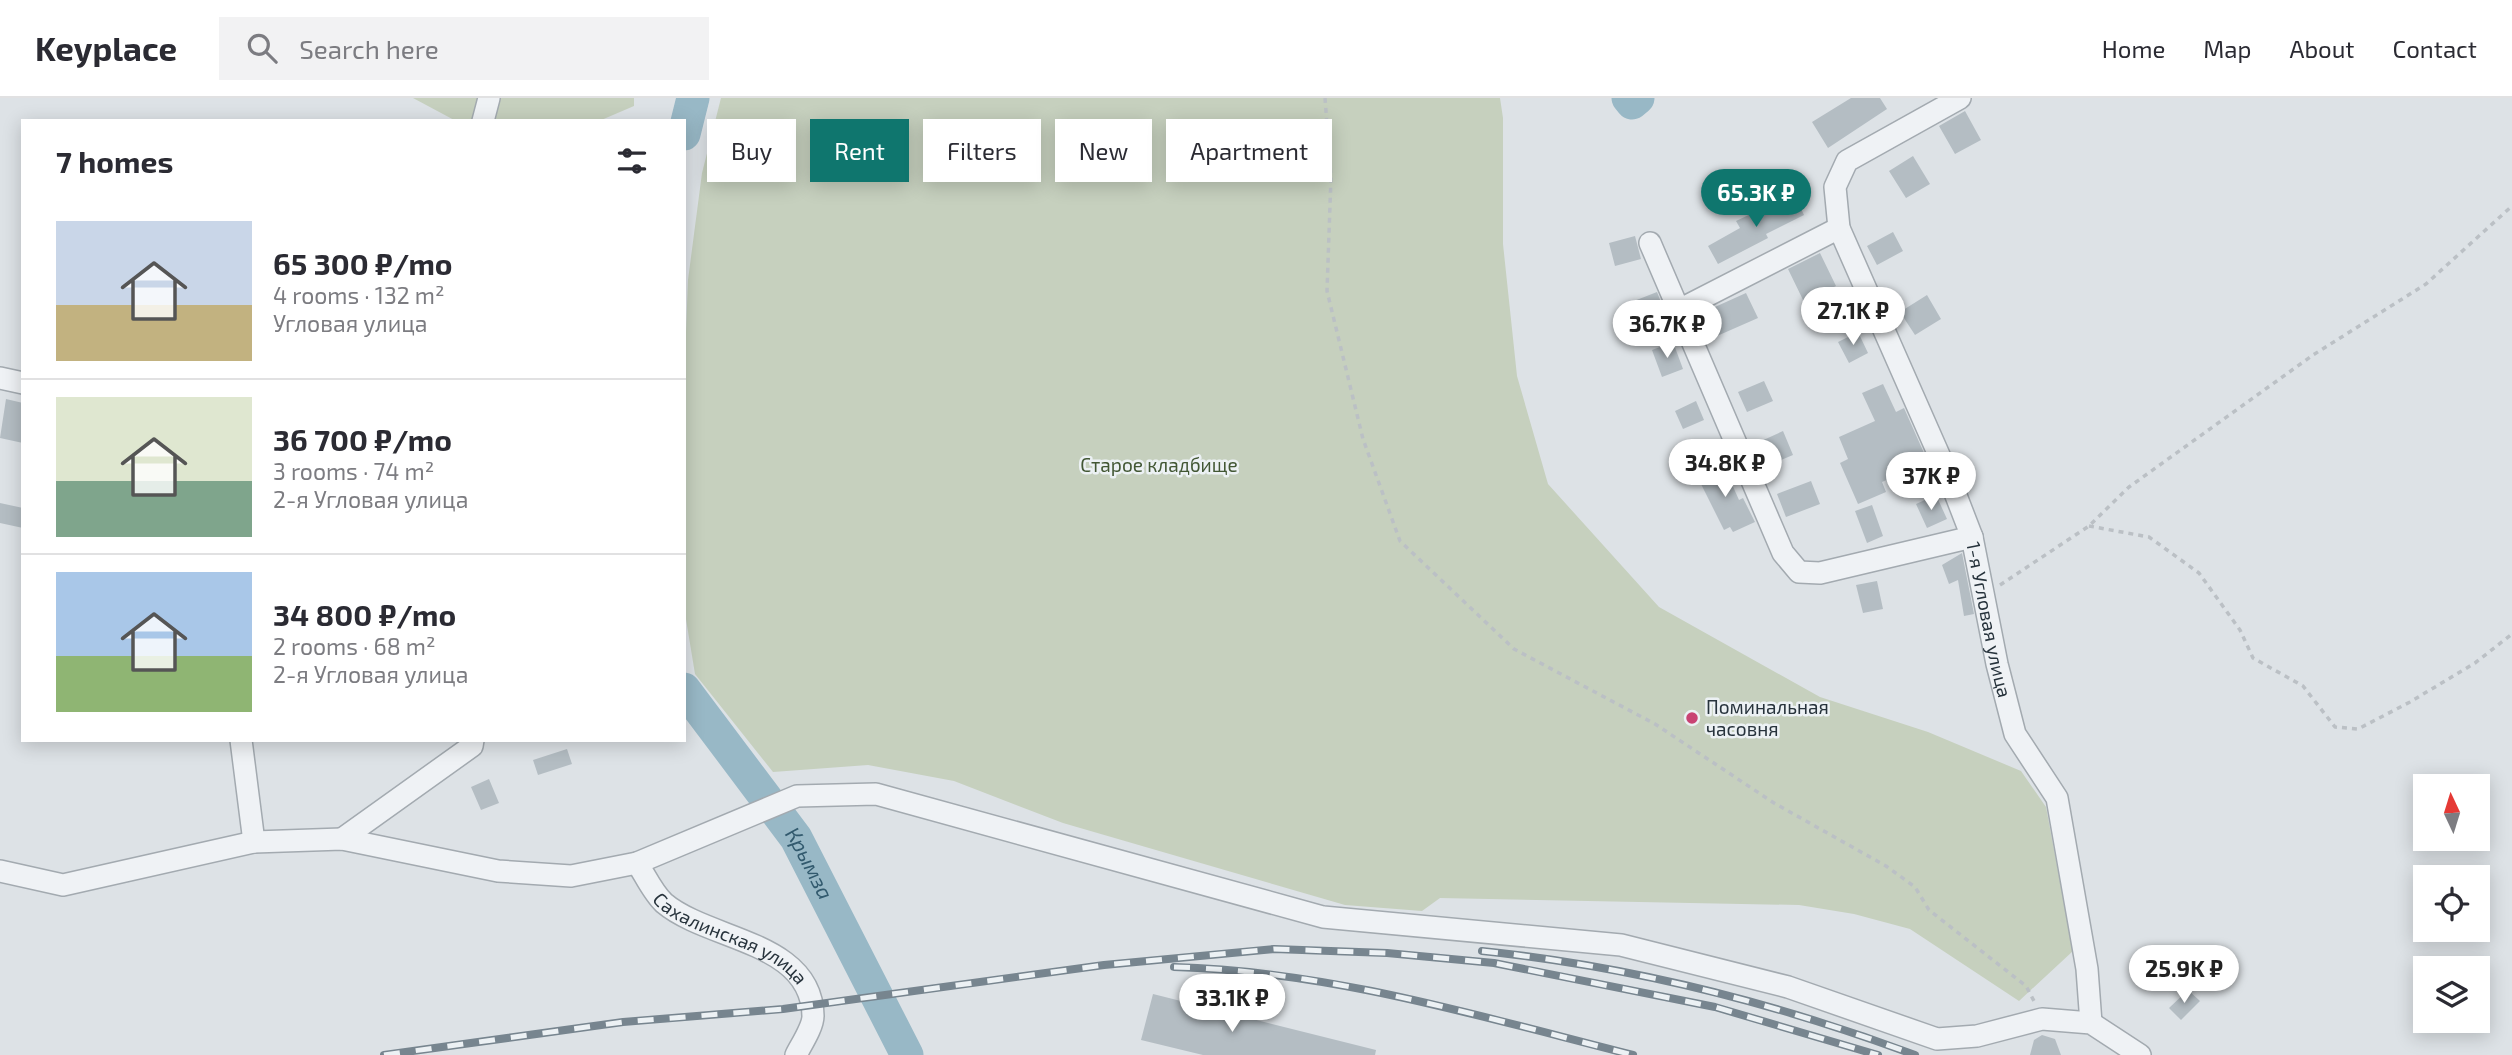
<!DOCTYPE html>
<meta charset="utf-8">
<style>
body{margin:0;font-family:"Exo 2",sans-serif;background:#f2f2f3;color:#2b2b33;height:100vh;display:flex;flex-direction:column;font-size:26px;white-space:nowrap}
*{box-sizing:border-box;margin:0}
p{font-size:23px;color:#7c7c81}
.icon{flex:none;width:38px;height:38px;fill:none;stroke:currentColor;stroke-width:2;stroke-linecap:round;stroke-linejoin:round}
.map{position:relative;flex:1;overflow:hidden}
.side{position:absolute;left:21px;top:21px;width:665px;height:623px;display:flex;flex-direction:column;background:#fff;border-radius:0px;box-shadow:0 4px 18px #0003}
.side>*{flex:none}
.banner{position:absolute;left:707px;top:21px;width:665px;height:63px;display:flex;gap:14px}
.needle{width:46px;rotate:356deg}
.controls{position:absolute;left:2413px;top:676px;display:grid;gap:14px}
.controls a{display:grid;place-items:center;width:77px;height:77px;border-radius:0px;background:#fff;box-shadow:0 4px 18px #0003;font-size:35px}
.price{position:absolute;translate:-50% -60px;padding:0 16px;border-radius:24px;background:#fff;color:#222;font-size:23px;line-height:46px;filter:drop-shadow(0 2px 4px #0008)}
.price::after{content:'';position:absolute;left:50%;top:42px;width:21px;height:16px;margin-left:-10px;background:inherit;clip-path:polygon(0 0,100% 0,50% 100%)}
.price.on{background:#0f766e;color:#fff}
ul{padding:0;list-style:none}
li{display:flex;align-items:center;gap:21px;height:175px;padding:0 35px}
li+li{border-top:2px solid #e1e1e2}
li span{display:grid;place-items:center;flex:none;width:196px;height:140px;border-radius:0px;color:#555}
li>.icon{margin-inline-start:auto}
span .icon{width:84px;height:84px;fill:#fffc;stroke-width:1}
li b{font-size:30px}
h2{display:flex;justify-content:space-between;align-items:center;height:84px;padding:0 35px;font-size:30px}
.tag{padding:0 24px;border-radius:0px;background:#fff;box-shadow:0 4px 18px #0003;font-size:24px;line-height:63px}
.tag.on{background:#0f766e;color:#fff}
header{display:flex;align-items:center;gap:42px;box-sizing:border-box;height:98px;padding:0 35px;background:#fff;border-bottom:2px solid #e1e1e2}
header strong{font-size:33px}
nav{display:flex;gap:38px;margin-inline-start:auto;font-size:24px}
.search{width:490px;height:63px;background:#f2f2f3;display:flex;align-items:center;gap:18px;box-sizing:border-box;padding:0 24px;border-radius:0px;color:#7c7c81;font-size:26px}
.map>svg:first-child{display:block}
</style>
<header>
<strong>Keyplace</strong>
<div class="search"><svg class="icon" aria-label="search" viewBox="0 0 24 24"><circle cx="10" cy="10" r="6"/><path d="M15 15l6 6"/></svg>Search here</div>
<nav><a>Home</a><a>Map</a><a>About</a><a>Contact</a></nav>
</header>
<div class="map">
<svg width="2512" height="957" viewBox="0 0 2512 957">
<rect width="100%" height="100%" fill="#dde2e6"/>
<!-- green -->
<path fill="#c6d0be" d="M413 0H634V8L599 23H456Z
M721 0H1500L1503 20V146L1517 278 1548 386 1659 509 1820 599 1928 634 2021 673 2046 709 2073 853 2019 903 1910 831 1854 816 1799 807 1440 800 1422 813 1345 807 1063 725 954 683 868 667 773 674 695 576 684 509V286L688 182 702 75Z"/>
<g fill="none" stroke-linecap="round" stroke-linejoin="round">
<!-- river -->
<g stroke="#98b8c6" stroke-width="33">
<path d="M1628 0 1632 5 1638 0"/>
<path d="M684 36 693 0"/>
<path id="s1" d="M684 591 796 740 907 957"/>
</g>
</g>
<!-- building -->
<path fill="#b4bdc3" d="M1851 0H1880L1887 11 1828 50 1812 24Z
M1965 13 1981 42 1955 56 1939 28Z
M1913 58 1930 86 1906 100 1889 73Z
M1795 98 1804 117 1766 136 1768 140 1718 166 1708 148 1740 130 1736 123 1755 114 1756 117Z
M1893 134 1903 153 1877 167 1867 148Z
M1635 138 1641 161 1615 168 1609 145Z
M1820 155 1836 188 1804 204 1788 171Z
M1657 194 1665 214 1641 223 1634 203Z
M1746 195 1758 220 1717 238 1706 213Z
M1927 197 1941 221 1915 237 1900 214Z
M1858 234 1868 255 1849 265 1838 244Z
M1673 244 1683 271 1662 279 1652 252Z
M1764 283 1773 303 1747 314 1738 294Z
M1883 286 1896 314 1904 310 1928 364 1882 384 1886 394 1858 406 1840 365 1848 361 1839 339 1875 323 1862 295Z
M6 301 23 305V345L0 340Z
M1696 303 1704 322 1683 331 1675 313Z
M1783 333 1793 357 1769 367 1759 344Z
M1722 364 1739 402 1743 400 1755 424 1733 434 1730 429 1724 432 1696 376Z
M1811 383 1820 406 1786 419 1777 396Z
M1936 397 1947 421 1927 430 1916 406Z
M0 405 23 410V430L0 425Z
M1872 407 1883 438 1867 445 1855 413Z
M1962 455 1974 516 1964 518 1958 482 1949 486 1942 467Z
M1877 483 1883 511 1863 515 1856 487Z
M567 651 572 666 538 677 533 662Z
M489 681 499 705 481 712 471 689Z
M2188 892 2200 903 2181 922 2169 910Z
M1153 896 1376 952 1375 957H1203L1141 942Z
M2042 937 2055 941 2061 957H2030L2034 942Z"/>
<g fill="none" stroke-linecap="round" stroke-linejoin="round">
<!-- minor casing -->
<g stroke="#a3aab0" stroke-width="24">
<g id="minor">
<path id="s2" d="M1960 0 1847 63 1835 89 1839 130 1950 382 1972 439 1997 566 2015 636 2057 700 2087 871 2091 925"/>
<path d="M483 23 489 0"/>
<path d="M1650 145 1783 455 1799 474 1820 475 1972 439"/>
<path d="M1679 212 1839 130"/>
<path d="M0 280 23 285"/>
<path d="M241 642 254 744"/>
<path d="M342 741 472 648 473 642"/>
<path id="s3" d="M637 765C645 777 653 795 664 805 709 843 812 843 813 918 813 929 801 947 796 957"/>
<path d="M0 773 63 787 254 744 342 741 498 773 571 778 637 765 797 698 876 696 1323 819 1621 847 1788 889 1937 941 1977 938 2042 921 2091 925 2140 957"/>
</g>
</g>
<!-- path -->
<path stroke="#bbc0c5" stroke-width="3.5" stroke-dasharray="5 5" stroke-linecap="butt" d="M1325 0 1331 79 1327 193 1363 341 1400 443 1514 551 1655 626 1774 705 1886 768 1915 789 1929 812 2026 888 2034 903
M2089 428 2149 439 2199 475 2240 532 2253 560 2303 588 2335 629 2358 631 2410 604 2475 565 2512 536
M2000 487 2089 428 2129 389 2313 257 2426 186 2512 108"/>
<!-- minor -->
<use href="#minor" stroke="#eff2f5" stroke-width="21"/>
<!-- rail casing -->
<g stroke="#77858f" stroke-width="8">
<path id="rail" d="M1482 853C1629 868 1776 905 1915 957
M1174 869C1331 873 1482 919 1633 957
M384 957 623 924 783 911 1104 867 1274 851 1387 855 1494 865 1715 909 1878 957"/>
</g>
<!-- rail -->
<use href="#rail" stroke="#ecf1f4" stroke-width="5" stroke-dasharray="16" stroke-linecap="butt"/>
</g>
<!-- markers -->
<circle fill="#c94373" stroke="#ecf1f4" stroke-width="2.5" cx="1692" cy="620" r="7"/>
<g text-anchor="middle" stroke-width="5" stroke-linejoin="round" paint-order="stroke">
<!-- park labels -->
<g font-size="19" fill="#425734" stroke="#ecf1f4">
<text x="1159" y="374">Старое кладбище</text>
</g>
<!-- street labels -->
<g font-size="19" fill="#27333c" stroke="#ecf1f4">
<text dy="7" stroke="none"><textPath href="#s2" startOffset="620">1-я Угловая улица</textPath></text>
<text dy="7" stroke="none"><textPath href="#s3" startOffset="124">Сахалинская улица</textPath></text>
</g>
<!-- poi labels -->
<g font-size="19" fill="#27333c" stroke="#ecf1f4" text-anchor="start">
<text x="1706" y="616">Поминальная<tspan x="1706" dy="22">часовня</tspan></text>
</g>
<!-- water labels -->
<g font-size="21" font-style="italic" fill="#325a6e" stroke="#ecf1f4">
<text dy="7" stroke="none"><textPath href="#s1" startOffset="215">Крымза</textPath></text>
</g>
</g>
</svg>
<div class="controls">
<a><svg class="needle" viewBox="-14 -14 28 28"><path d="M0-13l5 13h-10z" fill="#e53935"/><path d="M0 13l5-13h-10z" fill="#7c7c81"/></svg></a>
<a><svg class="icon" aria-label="locate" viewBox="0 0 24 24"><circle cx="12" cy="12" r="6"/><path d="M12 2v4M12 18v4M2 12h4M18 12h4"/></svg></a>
<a><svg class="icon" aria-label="layers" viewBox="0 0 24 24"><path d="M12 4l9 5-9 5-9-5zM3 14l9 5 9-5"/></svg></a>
</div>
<b class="price on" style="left:1756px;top:131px">65.3K ₽</b>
<b class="price" style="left:1853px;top:249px">27.1K ₽</b>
<b class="price" style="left:1667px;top:262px">36.7K ₽</b>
<b class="price" style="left:1725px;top:401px">34.8K ₽</b>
<b class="price" style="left:1931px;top:414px">37K ₽</b>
<b class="price" style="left:2184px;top:907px">25.9K ₽</b>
<b class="price" style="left:1232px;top:936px">33.1K ₽</b>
<div class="banner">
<a class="tag">Buy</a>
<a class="tag on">Rent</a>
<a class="tag">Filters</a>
<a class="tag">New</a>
<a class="tag">Apartment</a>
</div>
<section class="side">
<h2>7 homes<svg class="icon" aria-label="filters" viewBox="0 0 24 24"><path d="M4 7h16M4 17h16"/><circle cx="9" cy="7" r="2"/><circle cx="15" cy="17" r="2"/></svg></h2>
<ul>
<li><span style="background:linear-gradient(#c9d6e8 60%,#c2b280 0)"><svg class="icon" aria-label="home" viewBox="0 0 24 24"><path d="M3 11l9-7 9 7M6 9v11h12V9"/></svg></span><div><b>65 300 ₽/mo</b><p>4 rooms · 132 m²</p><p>Угловая улица</p></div></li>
<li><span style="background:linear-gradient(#dfe7d0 60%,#7fa58c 0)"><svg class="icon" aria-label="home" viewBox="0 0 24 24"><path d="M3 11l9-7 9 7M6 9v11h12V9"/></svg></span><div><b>36 700 ₽/mo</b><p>3 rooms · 74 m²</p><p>2-я Угловая улица</p></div></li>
<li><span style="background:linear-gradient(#a9c7e8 60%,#8fb573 0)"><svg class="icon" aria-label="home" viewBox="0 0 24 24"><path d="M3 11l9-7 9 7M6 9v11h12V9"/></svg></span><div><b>34 800 ₽/mo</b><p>2 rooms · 68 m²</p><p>2-я Угловая улица</p></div></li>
</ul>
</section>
</div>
